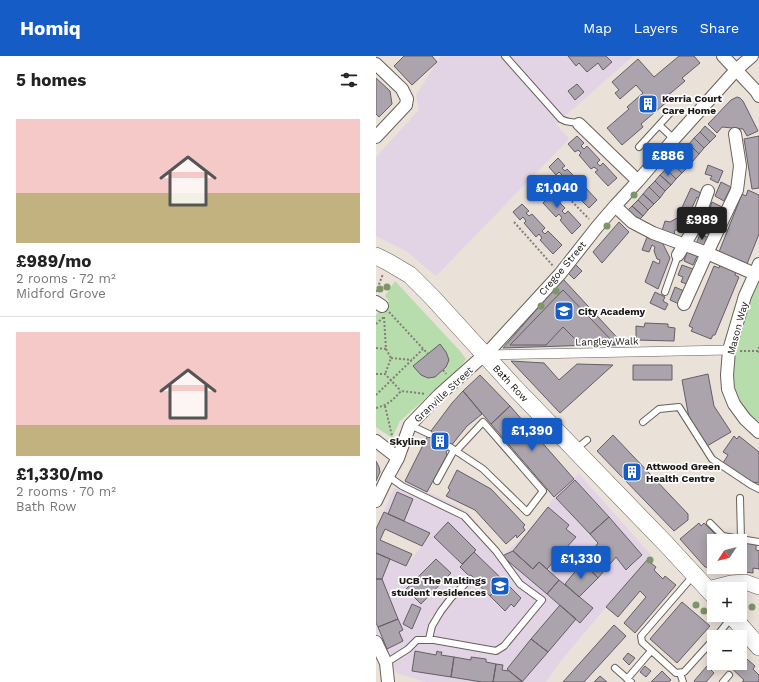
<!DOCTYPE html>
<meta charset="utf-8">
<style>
body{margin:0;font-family:"Work Sans",sans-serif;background:#f6f6f6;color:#222;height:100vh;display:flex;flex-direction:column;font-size:15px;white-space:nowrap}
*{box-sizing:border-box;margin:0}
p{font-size:13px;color:#767676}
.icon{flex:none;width:22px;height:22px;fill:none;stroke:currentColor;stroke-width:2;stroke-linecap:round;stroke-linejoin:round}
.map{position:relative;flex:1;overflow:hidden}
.details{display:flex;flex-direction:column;background:#fff;width:376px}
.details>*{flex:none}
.needle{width:26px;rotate:234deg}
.controls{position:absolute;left:331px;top:478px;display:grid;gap:8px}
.controls a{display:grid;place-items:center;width:40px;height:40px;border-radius:0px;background:#fff;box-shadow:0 2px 10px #0003;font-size:20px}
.price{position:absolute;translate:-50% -34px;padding:0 9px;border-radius:4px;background:#155cc7;color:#fff;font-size:13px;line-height:26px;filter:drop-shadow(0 1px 2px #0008)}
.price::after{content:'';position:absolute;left:50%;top:24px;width:12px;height:9px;margin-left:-6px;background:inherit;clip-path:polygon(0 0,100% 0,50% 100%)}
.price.on{background:#222;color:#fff}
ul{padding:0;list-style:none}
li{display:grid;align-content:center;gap:8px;height:212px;padding:0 16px}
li+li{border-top:1px solid #e0e0e0}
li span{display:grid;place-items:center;height:124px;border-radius:0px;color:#555}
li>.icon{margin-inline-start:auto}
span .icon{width:72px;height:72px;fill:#fffc;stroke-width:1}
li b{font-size:17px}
h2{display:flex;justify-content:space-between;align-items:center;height:48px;padding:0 16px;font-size:17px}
header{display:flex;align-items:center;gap:24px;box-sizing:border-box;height:56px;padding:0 20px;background:#155cc7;color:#fff}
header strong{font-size:19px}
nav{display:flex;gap:22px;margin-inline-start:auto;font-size:14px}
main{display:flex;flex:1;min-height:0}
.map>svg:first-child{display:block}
</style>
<header>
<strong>Homiq</strong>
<nav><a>Map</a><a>Layers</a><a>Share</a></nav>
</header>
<main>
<section class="details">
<h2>5 homes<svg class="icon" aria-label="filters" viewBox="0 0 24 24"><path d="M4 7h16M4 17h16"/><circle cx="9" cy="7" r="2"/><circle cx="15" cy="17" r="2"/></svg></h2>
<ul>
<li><span style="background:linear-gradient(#f6c9c9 60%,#c2b280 0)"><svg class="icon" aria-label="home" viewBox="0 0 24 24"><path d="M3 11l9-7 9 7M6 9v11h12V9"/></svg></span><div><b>£989/mo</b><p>2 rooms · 72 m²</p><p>Midford Grove</p></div></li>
<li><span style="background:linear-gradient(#f6c9c9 75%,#c2b280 0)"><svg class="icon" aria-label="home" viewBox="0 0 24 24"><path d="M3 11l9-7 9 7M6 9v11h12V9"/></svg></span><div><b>£1,330/mo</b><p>2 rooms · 70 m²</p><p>Bath Row</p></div></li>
</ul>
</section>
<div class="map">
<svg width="383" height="626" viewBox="0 0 383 626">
<rect width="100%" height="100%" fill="#eae1d8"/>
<!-- education -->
<path fill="#e2d3e5" d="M65 0H257L180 68 193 83 60 220 30 195 0 180V101L43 54 40 39Z
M203 418 275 499 230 551 184 606 170 626H50L20 617 0 578V497L30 510 56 478 8 456 18 432 25 434 29 425 84 451 92 456 126 500 151 477 172 451 178 441Z"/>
<!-- green -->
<path fill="#b7ddac" d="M383 222V368L372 360 362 347 357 330 356 313 362 281 375 238Z
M19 225 84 295 90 303 84 312 24 365 16 382 0 371V259L13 245 9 240Z"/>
<!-- building -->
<path fill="#aba4ad" stroke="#645e66" d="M28 0H56L61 6 36 29 18 10Z
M192 0H230L236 6 227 14 222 7 211 16 203 7 200 10Z
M303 0H318L324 7 306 22 309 25 290 41 293 44 265 68 267 71 246 89 231 72 253 53 251 51 267 37 260 29 244 43 239 37 243 34 236 26 262 3 278 21Z
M0 22 14 35 16 48 3 61 0 58Z
M201 28 208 36 199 44 192 35Z
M361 41 364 42 367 45 382 75 371 80 367 73 346 71 341 77 332 68 355 44Z
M329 70 340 80 334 86 324 76Z
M324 76 334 86 328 92 318 82Z
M201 80 208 87 205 90 208 93 211 90 224 104 221 107 224 110 227 107 241 122 232 130 219 116 222 114 218 111 215 113 203 99 205 97 202 94 199 96 192 88Z
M383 80V132L376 133 368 83Z
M318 82 328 92 323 98 313 88Z
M313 88 323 98 317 105 307 94Z
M307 94 317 105 312 111 301 100Z
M301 100 312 111 306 117 296 107Z
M182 102 189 110 186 112 189 115 191 113 205 127 202 130 205 133 208 130 221 144 213 152 200 139 202 136 199 133 196 136 183 122 186 119 183 116 180 119 173 111Z
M296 107 306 117 300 123 290 113Z
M332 109 347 115 342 127 334 123 336 120 329 118Z
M290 113 300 123 295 129 284 119Z
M284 119 295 129 289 135 279 125Z
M279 125 289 135 284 142 273 131Z
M345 126 355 131 348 145 339 140Z
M166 127 172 135 170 137 172 140 175 138 189 152 186 155 189 158 192 155 205 169 196 178 184 164 186 162 183 158 180 161 167 147 170 144 167 141 164 144 157 136Z
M273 131 284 142 278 148 267 138Z
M315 132 327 138 324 144 321 141 314 156 319 159 317 164 316 162 312 172 307 174 306 171 298 175 299 178 295 179 286 175 289 165 294 166 301 162 306 165 308 160 303 158Z
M372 134 383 139V178L371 208 343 196 366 138 370 140Z
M267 138 278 148 272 154 262 144Z
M262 144 272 154 267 160 256 150Z
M336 146 346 151 335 179 325 175 329 164 333 166 335 159 332 158Z
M146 148 153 155 150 157 153 160 156 158 169 172 166 175 169 178 172 175 186 189 177 198 164 184 166 182 163 178 160 181 148 167 150 165 147 161 144 164 137 156Z
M256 150 267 160 261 166 250 156Z
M243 166 253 176 226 207 217 196Z
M324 178 333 182 328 192 320 188Z
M273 180 285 184 294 202 282 233 269 226 277 205 283 208 284 204 281 203 278 195 279 191 276 189 273 196 266 194 271 181Z
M312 194 322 198 317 209 308 205Z
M198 207 206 215 198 223 190 215Z
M306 209 317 213 311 228 305 226 307 221 302 219Z
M344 209 360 215 359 219 363 221 339 279H337L335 283 315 275 317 272 313 270 338 210 343 212Z
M187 223 247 288 127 292Z
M299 231 308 235 303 248 294 244Z
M187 234 240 289 206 290 187 271 170 289H134Z
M279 236 289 241 287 245 292 248 289 254 274 247Z
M269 267 292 268V271L299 272 298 285 260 284V270L268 271Z
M64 288 70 296 73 304 70 311 59 321 52 322 45 319 37 310Z
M135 305 168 307 183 324 201 308 237 309 184 357Z
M257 309H296V324H257Z
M332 318 338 350 355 376 331 390 313 362 306 324Z
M104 319 134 350 115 368 87 335Z
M87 335 106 358 91 370 70 396 71 399 51 436 29 425 52 379 76 347Z
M134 350 198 423 178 441 115 368Z
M237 379 312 458V464L298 475 221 395Z
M358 380 361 383 363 380 383 396V427L376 426 347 407 352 399 347 396Z
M0 405 3 411 4 416 0 425Z
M81 414 115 433 149 469 147 471 149 474 141 482 140 479 130 488 99 454 70 440 74 434 72 432Z
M199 424 233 461 214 478 180 442Z
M21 436 37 443 28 465 12 458Z
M172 451 193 469 190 473 200 481 171 513 163 506 157 513 137 495Z
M8 456 54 477 46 490 9 473 4 484 36 498 30 510 0 497V473Z
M233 461 266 499 256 508 250 514 240 501 222 522 207 506 222 487 214 478Z
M72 466 100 494 86 508 58 481Z
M323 467 325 470 328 467 344 483 359 485H338V511H364V486L380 488V494L383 495V513L377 512V517L329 511 304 483Z
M137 495 157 513 163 506 183 524 171 538 126 500Z
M98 496 128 525 114 540 84 511Z
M0 497 14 503 6 523H0Z
M60 503 75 517 45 548 30 533Z
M271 504 280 511 278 514 287 523 289 520 300 529 259 577 248 567 270 541 264 535 242 561 230 551Z
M207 506 222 522 203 541 189 528Z
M0 523H6L22 563 2 571 0 567Z
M183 524 217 552 204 567 171 538Z
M128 525 145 542 138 551 135 548 129 555 114 540Z
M306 546 334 570 301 607 274 583Z
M36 548 45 552 36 573 27 568Z
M184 549 200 563 172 596 155 583Z
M22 563 27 574 23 576 27 585 11 593 2 571Z
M238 569 250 580 208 626H187Z
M155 583 172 596 146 626 131 613Z
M39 595 60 599 61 595 63 596H66L65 599 78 601 75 621 36 615Z
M252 597 259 602 253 609 247 603Z
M364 597 379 610 377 613 383 619V626H366L368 624 350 607H364Z
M78 601 95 604V601L110 603V606L120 608 117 626H106L75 621Z
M120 608 127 609 126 614 133 615 146 625 145 626H117Z
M269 610 275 615 270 621 264 616Z
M331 610 338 617 330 626H319L318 625Z
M286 615 295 624 293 626H275Z
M224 620 231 626H218Z"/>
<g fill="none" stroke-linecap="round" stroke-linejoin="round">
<!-- service casing -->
<g stroke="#686159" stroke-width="8">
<path id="service" d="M129 0 185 63C193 68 195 64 203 68
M283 69 298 83
M263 91 295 56
M289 236 302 199
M267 366 283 353 303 351 336 403 375 429 383 433
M34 369 53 378
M74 391 107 413 151 456 167 435 107 366 80 395
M200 393 211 384
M61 425 78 394
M364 442 365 483
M334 467 347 480 383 486
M317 520 265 580 266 586 300 617 308 616 338 583
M340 581 355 562
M53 583 56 570 65 555 75 542 94 523
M10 607 32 593 41 584H58L120 595 128 590 166 544 144 528 120 495 88 460 26 430 12 420
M239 612 255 626
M304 617 307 626
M251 623 275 595
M347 626 353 619"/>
</g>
<!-- pedestrian casing -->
<g stroke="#686159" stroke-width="10">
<path id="pedestrian" d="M109 299 353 294"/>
</g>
<!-- minor casing -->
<g stroke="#686159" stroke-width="14">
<path id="minor" d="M347 0 380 35 383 40
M0 8 26 33 31 43 30 49 0 81
M203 68 262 125
M239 150 256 166 277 177 331 197 379 218
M302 199 319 171 332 135
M383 208 379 218 369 240 353 294 351 319 352 333 358 348 369 363 383 376
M0 246 6 250
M308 248 331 197 361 134 364 110 359 78
M0 385 22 402
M0 445 12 420 22 402 34 369 63 339 116 292 184 218 221 171 239 150 262 125 298 83 360 14 376 0
M0 586 10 607 12 626"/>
</g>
<!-- tertiary casing -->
<g stroke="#686159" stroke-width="16">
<path id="tertiary" d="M332 533 355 527 369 526 383 531"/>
</g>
<!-- secondary casing -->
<g stroke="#686159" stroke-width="18">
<path id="secondary" d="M0 200 12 206 34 219 56 241 139 332 290 488 338 540
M355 559 383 591"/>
</g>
<!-- path -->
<path stroke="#837d77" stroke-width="2" stroke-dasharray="2 2" stroke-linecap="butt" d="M179 128 213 163
M138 166 178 211
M0 236 7 218
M13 256 52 298
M8 261 10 293 15 302 9 318
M0 268 8 261
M383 291V299
M0 292 10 293
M364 295H382
M15 302 36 304
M67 314 70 318
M0 318H9L25 335
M0 339 47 293
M9 350 17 384
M0 352C12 349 17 344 25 335L50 338"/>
<!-- service -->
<use href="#service" stroke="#fff" stroke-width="6"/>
<!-- pedestrian -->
<use href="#pedestrian" stroke="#fff" stroke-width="9"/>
<!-- minor -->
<use href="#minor" stroke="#fff" stroke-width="12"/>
<!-- tertiary -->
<use href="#tertiary" stroke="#fff" stroke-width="15"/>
<!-- secondary -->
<use href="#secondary" stroke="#fff" stroke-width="17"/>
</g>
<!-- trees -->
<g fill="#7d9569">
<circle cx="258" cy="139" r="3.5"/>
<circle cx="231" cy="170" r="3.5"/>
<circle cx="11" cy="231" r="3.5"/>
<circle cx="4" cy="233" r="3.5"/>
<circle cx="180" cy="235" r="3.5"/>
<circle cx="165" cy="250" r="3.5"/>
<circle cx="274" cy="504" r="3.5"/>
<circle cx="320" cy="549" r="3.5"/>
<circle cx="376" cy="551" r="3.5"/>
<circle cx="328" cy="555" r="3.5"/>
</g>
<!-- icons -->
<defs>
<g id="building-square" transform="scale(1)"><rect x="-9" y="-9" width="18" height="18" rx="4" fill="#155cc7" stroke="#fff"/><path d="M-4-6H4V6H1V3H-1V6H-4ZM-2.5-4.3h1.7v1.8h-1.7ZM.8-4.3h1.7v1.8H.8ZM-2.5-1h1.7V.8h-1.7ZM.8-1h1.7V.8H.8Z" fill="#fff"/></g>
<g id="school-square" transform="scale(1)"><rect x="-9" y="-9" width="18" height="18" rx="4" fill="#155cc7" stroke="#fff"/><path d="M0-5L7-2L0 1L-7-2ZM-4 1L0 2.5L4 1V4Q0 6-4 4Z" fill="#fff"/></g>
<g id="university-square" transform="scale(1)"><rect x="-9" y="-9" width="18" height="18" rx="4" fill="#155cc7" stroke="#fff"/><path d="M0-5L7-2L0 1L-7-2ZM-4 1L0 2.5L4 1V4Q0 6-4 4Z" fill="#fff"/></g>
</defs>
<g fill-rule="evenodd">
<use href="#building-square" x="272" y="48"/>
<use href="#school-square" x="188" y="255"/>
<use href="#building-square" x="64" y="385"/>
<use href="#building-square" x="256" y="416"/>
<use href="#university-square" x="124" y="530"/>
</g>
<g text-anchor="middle" stroke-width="3.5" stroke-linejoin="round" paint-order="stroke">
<!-- poi labels -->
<g font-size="10" font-weight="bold" fill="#1a1714" stroke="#fff" text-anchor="start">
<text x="286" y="46">Kerria Court<tspan x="286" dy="12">Care Home</tspan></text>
<text x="202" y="259">City Academy</text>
<text x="50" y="389" text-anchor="end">Skyline</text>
<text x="270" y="414">Attwood Green<tspan x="270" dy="12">Health Centre</tspan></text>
<text x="110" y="528" text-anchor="end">UCB The Maltings<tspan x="110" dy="12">student residences</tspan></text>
</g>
<!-- street labels -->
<g font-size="10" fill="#1a1714" stroke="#fff">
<text transform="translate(186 212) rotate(-50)" y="4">Cregoe Street</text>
<text transform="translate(361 272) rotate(-75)" y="4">Mason Way</text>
<text transform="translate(231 285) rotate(-1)" y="4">Langley Walk</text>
<text transform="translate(135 327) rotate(47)" y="4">Bath Row</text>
<text transform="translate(67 338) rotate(-43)" y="4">Granville Street</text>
</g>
</g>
</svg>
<div class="controls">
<a><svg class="needle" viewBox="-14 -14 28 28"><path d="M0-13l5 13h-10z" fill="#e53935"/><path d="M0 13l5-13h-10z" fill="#767676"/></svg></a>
<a>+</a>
<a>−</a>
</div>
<b class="price" style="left:292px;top:121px">£886</b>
<b class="price" style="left:181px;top:153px">£1,040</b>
<b class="price on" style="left:326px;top:185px">£989</b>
<b class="price" style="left:156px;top:396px">£1,390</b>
<b class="price" style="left:205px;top:524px">£1,330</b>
</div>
</main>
